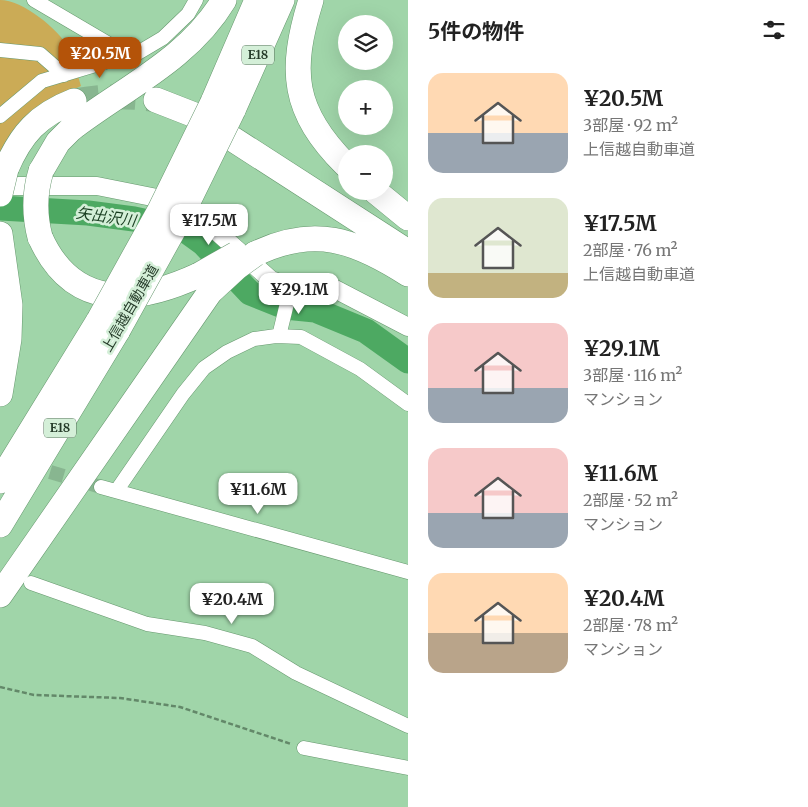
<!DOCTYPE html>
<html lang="ja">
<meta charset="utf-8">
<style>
body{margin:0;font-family:Merriweather,"Noto Sans JP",serif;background:#f6f6f6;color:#222;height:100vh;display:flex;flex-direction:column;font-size:19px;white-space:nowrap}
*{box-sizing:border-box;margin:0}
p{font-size:16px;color:#767676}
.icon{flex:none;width:28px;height:28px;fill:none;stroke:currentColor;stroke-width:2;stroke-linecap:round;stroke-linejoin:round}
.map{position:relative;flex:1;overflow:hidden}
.side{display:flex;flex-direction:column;background:#fff;width:400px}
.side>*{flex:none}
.buttons{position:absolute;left:338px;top:15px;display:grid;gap:10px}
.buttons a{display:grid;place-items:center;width:55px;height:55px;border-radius:50%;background:#fff;box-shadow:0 5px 20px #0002;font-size:25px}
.price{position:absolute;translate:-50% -42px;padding:0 11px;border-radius:10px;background:#fff;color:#222;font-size:16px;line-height:32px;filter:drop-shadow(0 1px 2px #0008)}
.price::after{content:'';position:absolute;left:50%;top:30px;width:15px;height:11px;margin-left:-8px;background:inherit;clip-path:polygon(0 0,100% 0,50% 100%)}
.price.active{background:#b45309;color:#fff}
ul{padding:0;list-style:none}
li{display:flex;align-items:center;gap:15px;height:125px;padding:0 20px}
li span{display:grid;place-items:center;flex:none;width:140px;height:100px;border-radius:15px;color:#555}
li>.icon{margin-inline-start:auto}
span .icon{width:60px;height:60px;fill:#fffc;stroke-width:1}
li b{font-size:21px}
h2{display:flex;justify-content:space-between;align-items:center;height:60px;padding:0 20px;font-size:21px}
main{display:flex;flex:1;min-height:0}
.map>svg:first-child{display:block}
</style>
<main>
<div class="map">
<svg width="408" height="807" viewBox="0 0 408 807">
<rect width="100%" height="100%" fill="#a0d5a9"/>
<!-- green -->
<path fill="#cbab56" d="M0 0C23 0 58 29 69 48 75 59 77 74 81 86L47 102 0 154Z"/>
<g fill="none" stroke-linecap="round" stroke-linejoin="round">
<!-- river -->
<path stroke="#4da962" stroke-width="25" d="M0 208 88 213 134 219 185 230 203 243 250 293 285 307 315 310 366 331 408 361"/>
<!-- minor-tunnel -->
<path stroke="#88b690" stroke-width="14" stroke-dasharray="14 7" stroke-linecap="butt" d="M30 466 101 487"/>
<!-- motorway-tunnel -->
<path stroke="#88b690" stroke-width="25" stroke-dasharray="25 12" stroke-linecap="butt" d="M74 101C102 96 128 95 156 100"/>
<!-- minor casing -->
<g stroke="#66986e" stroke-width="15">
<path id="minor" d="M34 0 131 57
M0 50 40 54 64 75
M0 116 42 81 112 60 131 57 163 38 188 14 196 0
M279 336 291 287
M101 487 408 572
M117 490 183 394 204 368 227 352 254 339 276 336 301 337 360 369 408 404
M31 583 147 624 205 633 252 646 296 673 408 726
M304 748 408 768"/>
</g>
<!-- tertiary casing -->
<g stroke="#66986e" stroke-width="19">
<path id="tertiary" d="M0 186H97L172 201 197 214 271 280 291 287 335 289 408 327"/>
</g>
<!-- motorway casing -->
<g stroke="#66986e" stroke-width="26">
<path id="motorway" d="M311 0C289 71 292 111 346 165
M156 100 197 116 408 252
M213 102 257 0
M233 110 282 0
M6 169C21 134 38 115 74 101
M41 171 58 142 71 129C124 88 188 60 224 0
M375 191 408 218
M0 234 10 305 9 339 0 394
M40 237C73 311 136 304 199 275
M255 254C314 225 355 240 408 274
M0 481 99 320
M0 525 118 330
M0 595 210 292"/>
</g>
<!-- path -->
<path stroke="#638869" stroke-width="2.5" stroke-dasharray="5 2.5" stroke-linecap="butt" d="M0 687 34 695 120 698 180 707 291 744"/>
<!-- minor -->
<use href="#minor" stroke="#fff" stroke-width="14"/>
<!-- tertiary -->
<use href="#tertiary" stroke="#fff" stroke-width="18"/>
<!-- motorway -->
<use href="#motorway" stroke="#fff" stroke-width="25"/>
<!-- motorway-bridge casing -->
<g stroke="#66986e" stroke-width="26" stroke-linecap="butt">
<path id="motorway-bridge" d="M0 194 6 169
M40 237C34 214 34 194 41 171
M199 275 236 254
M210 292 237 267 255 254
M99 320 160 210 213 102
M118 330 180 218 233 110"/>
</g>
<!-- motorway-bridge -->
<use href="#motorway-bridge" stroke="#fff" stroke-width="25"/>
</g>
<g text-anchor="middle" stroke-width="5" stroke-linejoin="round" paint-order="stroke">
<!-- shield labels -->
<g fill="#d4efd8" stroke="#5a725e" stroke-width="1">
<rect x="242" y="45.5" width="32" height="19" rx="4"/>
<rect x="44" y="418.5" width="32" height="19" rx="4"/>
</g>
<g font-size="12" font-weight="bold" fill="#263c2a">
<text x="258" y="59">E18</text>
<text x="60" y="432">E18</text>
</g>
<!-- street labels -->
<g font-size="14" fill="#263c2a" stroke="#d4efd8">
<text transform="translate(130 308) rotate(-60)" y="5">上信越自動車道</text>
</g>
<!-- water labels -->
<g font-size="15" font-style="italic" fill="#173c1f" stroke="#d4efd8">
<text transform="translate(106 217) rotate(8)" y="5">矢出沢川</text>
</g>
</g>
</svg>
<div class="buttons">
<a><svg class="icon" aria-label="layers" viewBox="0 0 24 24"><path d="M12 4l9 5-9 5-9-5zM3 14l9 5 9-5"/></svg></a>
<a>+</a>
<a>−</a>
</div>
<b class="price active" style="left:100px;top:79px">¥20.5M</b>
<b class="price" style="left:209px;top:246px">¥17.5M</b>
<b class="price" style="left:299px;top:315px">¥29.1M</b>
<b class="price" style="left:258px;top:515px">¥11.6M</b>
<b class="price" style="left:232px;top:625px">¥20.4M</b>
</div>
<section class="side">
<h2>5件の物件<svg class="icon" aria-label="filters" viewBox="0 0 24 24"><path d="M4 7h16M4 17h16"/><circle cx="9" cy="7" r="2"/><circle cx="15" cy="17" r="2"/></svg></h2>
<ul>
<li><span style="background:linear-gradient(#ffd9b3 60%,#9aa5b1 0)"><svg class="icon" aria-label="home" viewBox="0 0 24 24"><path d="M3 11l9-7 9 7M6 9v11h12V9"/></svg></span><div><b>¥20.5M</b><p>3部屋 · 92 m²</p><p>上信越自動車道</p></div></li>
<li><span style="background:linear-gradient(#dfe7d0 75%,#c2b280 0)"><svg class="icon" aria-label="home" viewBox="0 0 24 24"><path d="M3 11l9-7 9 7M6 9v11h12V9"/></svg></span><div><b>¥17.5M</b><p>2部屋 · 76 m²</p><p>上信越自動車道</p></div></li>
<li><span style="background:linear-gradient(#f6c9c9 65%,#9aa5b1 0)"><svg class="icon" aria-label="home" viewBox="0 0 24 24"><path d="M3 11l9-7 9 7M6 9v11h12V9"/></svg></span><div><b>¥29.1M</b><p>3部屋 · 116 m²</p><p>マンション</p></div></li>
<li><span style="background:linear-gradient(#f6c9c9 65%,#9aa5b1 0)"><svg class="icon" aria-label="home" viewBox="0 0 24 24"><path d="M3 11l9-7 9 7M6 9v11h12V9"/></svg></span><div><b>¥11.6M</b><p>2部屋 · 52 m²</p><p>マンション</p></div></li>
<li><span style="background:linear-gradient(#ffd9b3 60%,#b9a48a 0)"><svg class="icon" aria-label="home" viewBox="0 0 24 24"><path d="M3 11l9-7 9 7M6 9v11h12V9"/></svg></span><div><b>¥20.4M</b><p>2部屋 · 78 m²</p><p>マンション</p></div></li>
</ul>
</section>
</main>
